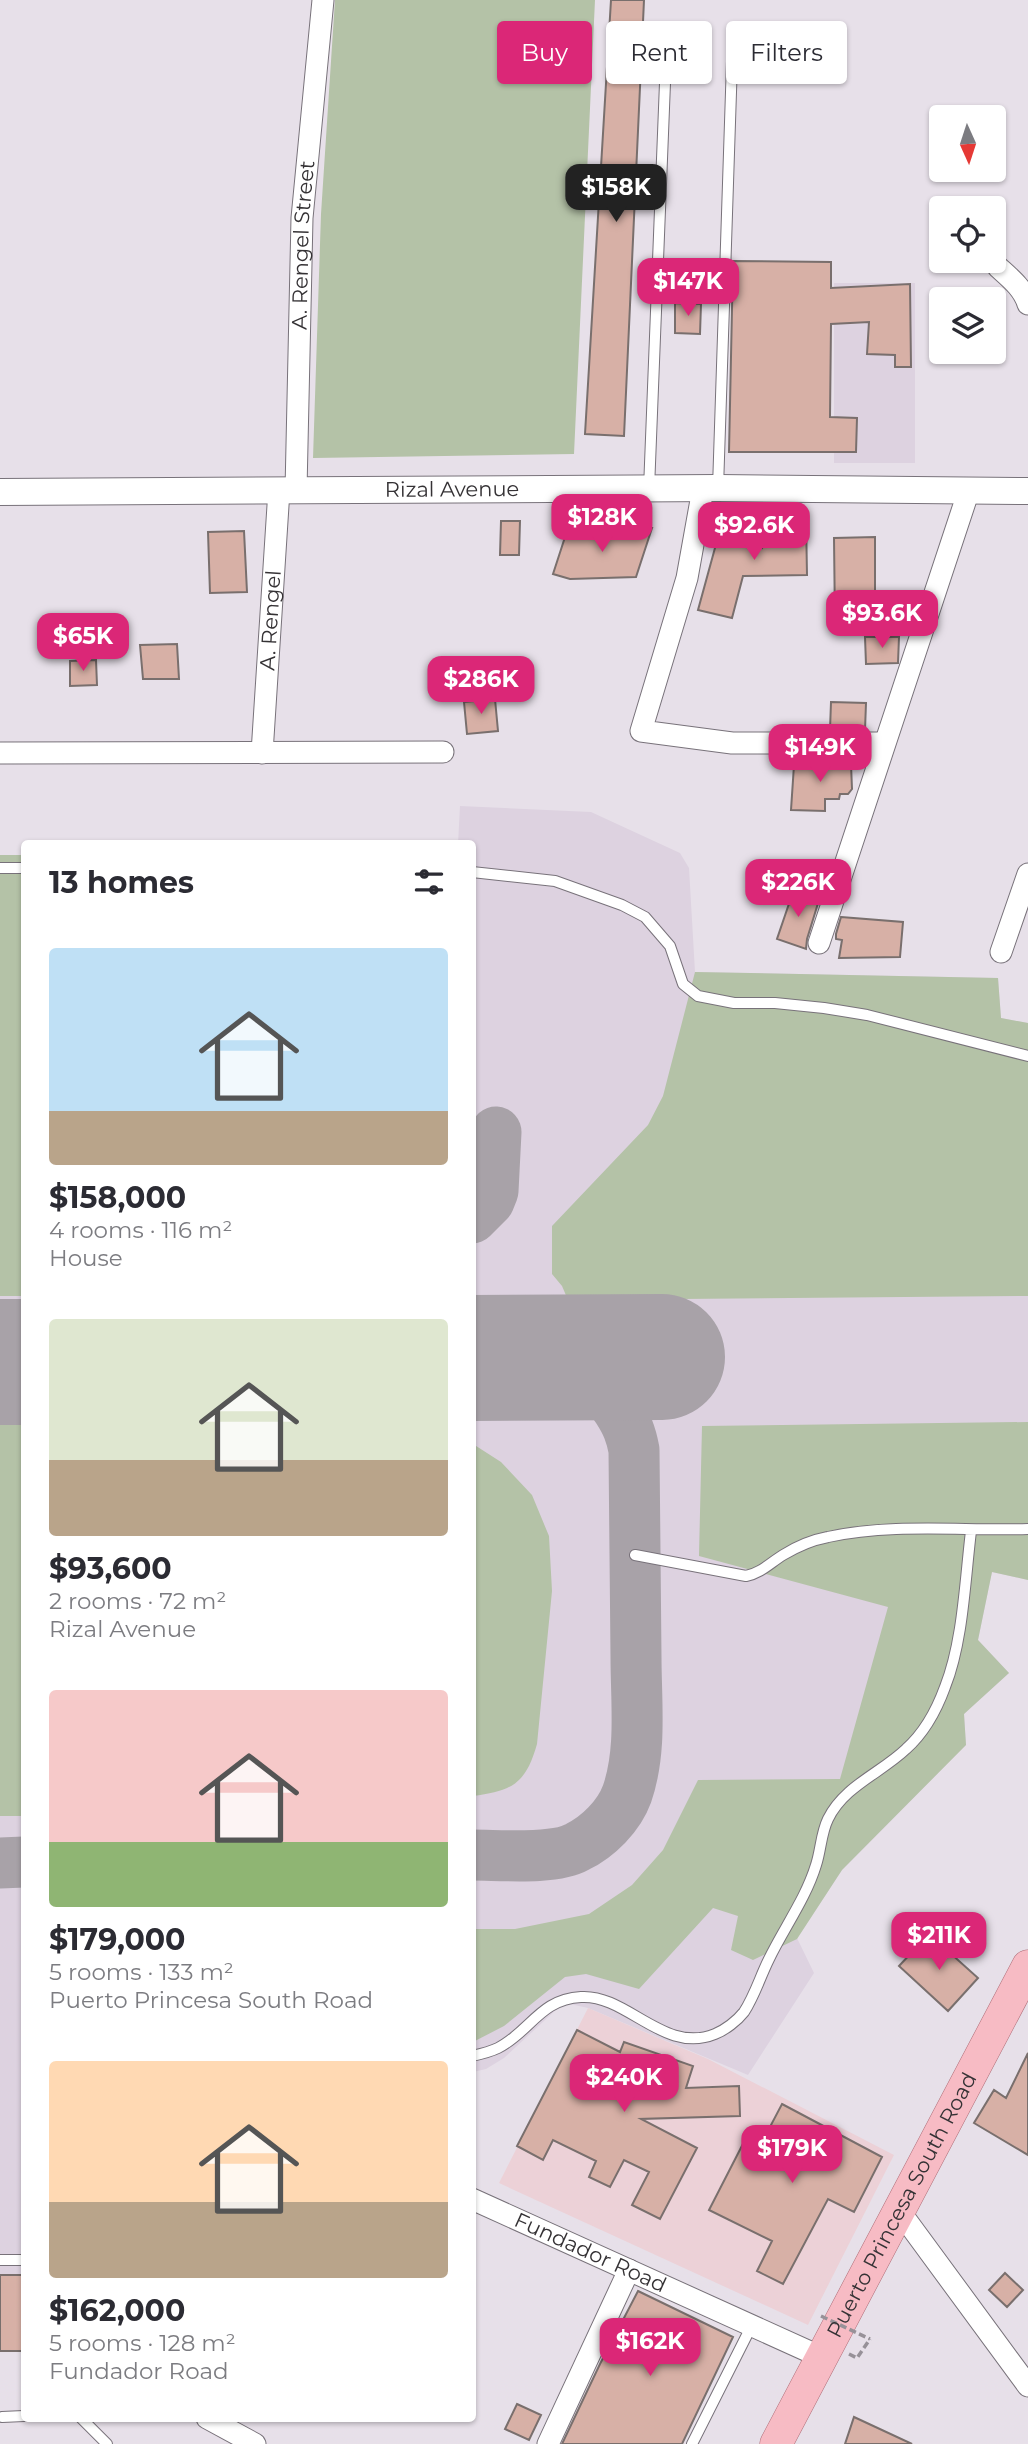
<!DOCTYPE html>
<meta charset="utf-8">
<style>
body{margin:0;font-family:Montserrat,sans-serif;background:#f2f2f3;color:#2b2b33;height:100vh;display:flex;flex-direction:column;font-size:26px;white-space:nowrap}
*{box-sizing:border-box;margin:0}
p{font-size:23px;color:#7c7c81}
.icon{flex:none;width:38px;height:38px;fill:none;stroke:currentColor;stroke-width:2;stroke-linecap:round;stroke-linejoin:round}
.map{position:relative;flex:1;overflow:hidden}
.drawer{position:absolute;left:21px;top:840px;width:455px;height:1582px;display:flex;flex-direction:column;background:#fff;border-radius:7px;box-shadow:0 2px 5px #0004}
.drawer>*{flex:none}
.top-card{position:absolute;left:497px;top:21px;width:425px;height:63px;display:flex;gap:14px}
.needle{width:46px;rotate:177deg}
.fabs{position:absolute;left:929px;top:105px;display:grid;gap:14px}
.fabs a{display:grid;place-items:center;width:77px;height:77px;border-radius:7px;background:#fff;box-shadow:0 2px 5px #0004;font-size:35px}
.price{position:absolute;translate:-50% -60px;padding:0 16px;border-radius:14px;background:#db2777;color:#fff;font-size:23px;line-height:46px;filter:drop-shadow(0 2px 4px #0008)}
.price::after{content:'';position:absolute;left:50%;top:42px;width:21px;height:16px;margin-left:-10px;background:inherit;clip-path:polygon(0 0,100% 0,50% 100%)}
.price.selected{background:#222;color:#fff}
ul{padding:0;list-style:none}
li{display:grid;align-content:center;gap:14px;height:371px;padding:0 28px}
li span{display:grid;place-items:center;height:217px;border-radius:7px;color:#555}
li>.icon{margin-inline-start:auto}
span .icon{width:126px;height:126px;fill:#fffc;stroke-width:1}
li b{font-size:30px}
h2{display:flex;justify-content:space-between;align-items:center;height:84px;padding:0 28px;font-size:30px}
.chip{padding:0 24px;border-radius:7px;background:#fff;box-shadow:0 2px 5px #0004;font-size:24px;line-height:63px}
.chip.selected{background:#db2777;color:#fff}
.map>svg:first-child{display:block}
</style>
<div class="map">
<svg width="1028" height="2444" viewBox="0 0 1028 2444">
<rect width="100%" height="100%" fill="#e7e0e9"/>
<!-- built -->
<path fill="#ddd2e0" d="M834 283H915V463H834Z
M460 806 591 812 680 853 689 868 695 972 998 978 1001 1018 1028 1023V1580L992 1572 978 1640 1009 1673 964 1714 966 1745 842 1870 797 1938 814 1973 748 2075 588 2008 570 2004 558 2008 504 2058 486 2069 473 2072 472 844H458Z
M0 855H24V2351H0Z"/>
<!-- education -->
<path fill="#ecd1d7" d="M588 2008 708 2059 894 2155 808 2325 499 2183Z"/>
<!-- green -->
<path fill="#b4c2a7" d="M335 0H595L574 454 313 458 321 214Z
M0 855H24V1296H0Z
M695 972 998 978 1001 1018 1028 1023V1296L568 1300 562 1286 552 1274V1226L648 1125 663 1096Z
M1028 1422V1580L992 1572 978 1640 1009 1673 964 1714 966 1745 842 1870 797 1939 753 1960 731 1950 738 1916 713 1908 639 1989 586 1974 565 1977 504 2026 473 2042V1929H515L589 1914 632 1885 663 1850 698 1780 840 1779 888 1607 699 1556 702 1426Z
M0 1424H24V1816H0Z
M473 1444 501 1462 532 1495 549 1536 552 1591 537 1744C526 1783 513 1791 473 1796Z"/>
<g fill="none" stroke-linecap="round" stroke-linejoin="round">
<!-- taxiway -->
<path stroke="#a8a2a8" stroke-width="51" d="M472 1218 489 1201 493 1191 496 1132
M472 1855C501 1855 554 1860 577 1847 598 1837 619 1816 627 1794 642 1751 636 1702 636 1657 635 1588 635 1519 634 1450 631 1434 627 1424 618 1410 594 1372 568 1369 527 1358
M0 1863 24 1862"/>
<!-- runway -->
<path stroke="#a8a2a8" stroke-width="126" d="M472 1358 662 1357
M0 1362H24"/>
</g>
<!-- building -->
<path fill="#d7b0a6" stroke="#796f6d" stroke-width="2" d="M611 0H644L624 436 585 434Z
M733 261 831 262V288L910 284 911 367H895V355L867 354 869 322 831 324 830 417 857 418 856 452H729Z
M675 303 701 304 700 334 675 333Z
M762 518H806L807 575 743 576 732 618 698 610 718 537 762 548Z
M501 521H520L519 555H500Z
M652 528 636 577 570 579 553 574 567 531 581 535 583 530Z
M244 531 247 592 210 593 208 532Z
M875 537V624H835L834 538Z
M865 637H899L898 663 866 664Z
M177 644 179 679H143L140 645Z
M96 660 97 685 70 686V661Z
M495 699 498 731 467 734 464 702Z
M831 702 866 703 865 730H830Z
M812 757 835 759 837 764H851L852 789 848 794H840L839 799H825V811L791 810 794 765H812Z
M794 889 819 900 807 939 806 949 777 939Z
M841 917 903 922 900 957 839 958 842 940 836 939V934Z
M929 1934 978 1978 948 2011 899 1966Z
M577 2030 620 2052 624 2042 693 2066 686 2088 739 2086 740 2116 641 2119 697 2148 660 2219 632 2205 649 2172 624 2160 610 2187 589 2177 596 2161 553 2140 543 2160 517 2146Z
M1028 2053V2155L974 2123 994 2090 1006 2098Z
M782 2104 882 2157 854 2212 828 2199 783 2284 757 2271 772 2241 709 2210 747 2136 761 2144Z
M1005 2273 1023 2290 1007 2307 989 2290Z
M0 2275H24V2351H0Z
M638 2291 733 2337 682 2444H562L600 2364Z
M517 2404 541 2415 529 2440 505 2429Z
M854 2417 912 2444H845Z"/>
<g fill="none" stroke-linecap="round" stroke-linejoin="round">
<!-- service casing -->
<g stroke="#78727a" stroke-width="12">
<path id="service" d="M718 488 733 31
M649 489 667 32
M0 868H24
M472 872 555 881 622 905 645 917 670 946 683 984 698 996 734 1003H775L824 1008 867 1015 1028 1056
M635 1555 746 1576C761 1573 770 1563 783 1555 796 1547 812 1540 828 1537 893 1523 962 1531 1028 1529
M472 2056C481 2054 490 2052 498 2048 530 2032 540 1999 581 1997 627 1994 664 2055 715 2034 725 2030 737 2021 744 2012 755 1995 760 1977 769 1959 784 1928 806 1898 816 1865 821 1850 821 1833 828 1819 844 1786 881 1773 906 1749 924 1733 937 1709 945 1687 963 1642 965 1580 971 1531
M0 2260H24
M2 2417 24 2416
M81 2418 107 2444
M692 2444 752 2325"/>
</g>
<!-- minor casing -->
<g stroke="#78727a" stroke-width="23">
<g id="minor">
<path d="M998 267C1010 278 1023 288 1028 304"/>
<path d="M703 489 687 578 641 731 732 743H883"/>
<path id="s1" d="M296 490 302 218 323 0"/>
<path d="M0 753 443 752"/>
<path id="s2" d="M262 753 279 490"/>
<path d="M819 943 969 490"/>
<path d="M1001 952 1028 874"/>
<path id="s3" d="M472 2199 821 2357"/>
<path d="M898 2209 1028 2386"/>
<path d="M207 2418 255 2444"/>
<path d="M548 2444 629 2270"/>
</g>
</g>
<!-- tertiary casing -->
<g stroke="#78727a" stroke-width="28">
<g id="tertiary">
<path id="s4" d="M0 492 718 488 1028 491"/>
</g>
</g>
<!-- primary casing -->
<g stroke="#af6e78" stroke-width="33">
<g id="primary">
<path id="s5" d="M776 2444 1028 1966"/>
</g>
</g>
<!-- path -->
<path stroke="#979198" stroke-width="3.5" stroke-dasharray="7 3.5" stroke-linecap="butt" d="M849 2354 857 2358 870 2339"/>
<!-- service -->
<use href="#service" stroke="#fff" stroke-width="10"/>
<!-- minor -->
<use href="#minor" stroke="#fff" stroke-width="21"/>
<!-- tertiary -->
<use href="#tertiary" stroke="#fff" stroke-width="26"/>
<!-- primary -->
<use href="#primary" stroke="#f7bbc4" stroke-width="32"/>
<!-- path-bridge -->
<path stroke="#979198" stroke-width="3.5" stroke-dasharray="7 3.5" stroke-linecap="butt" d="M821 2316 870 2339"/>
</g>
<g text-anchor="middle" stroke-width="5" stroke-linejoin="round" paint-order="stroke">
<!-- street labels -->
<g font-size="21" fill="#353235" stroke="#e7e0e9">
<text dy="7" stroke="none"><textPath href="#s1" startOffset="245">A. Rengel Street</textPath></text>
<text dy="7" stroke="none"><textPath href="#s4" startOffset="452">Rizal Avenue</textPath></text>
<text dy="7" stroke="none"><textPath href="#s2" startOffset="133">A. Rengel</textPath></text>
<text dy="7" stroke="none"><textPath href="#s5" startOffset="270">Puerto Princesa South Road</textPath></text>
<text dy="7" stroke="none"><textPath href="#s3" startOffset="130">Fundador Road</textPath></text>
</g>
</g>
</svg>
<div class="fabs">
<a><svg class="needle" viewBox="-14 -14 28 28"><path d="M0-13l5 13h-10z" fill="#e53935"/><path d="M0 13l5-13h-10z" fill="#7c7c81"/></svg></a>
<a><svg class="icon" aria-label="locate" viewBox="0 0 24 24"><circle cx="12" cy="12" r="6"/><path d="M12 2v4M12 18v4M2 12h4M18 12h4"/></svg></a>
<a><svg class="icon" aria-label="layers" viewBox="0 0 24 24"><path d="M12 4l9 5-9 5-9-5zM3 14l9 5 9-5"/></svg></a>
</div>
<b class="price selected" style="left:616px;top:224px">$158K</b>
<b class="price" style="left:688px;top:318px">$147K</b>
<b class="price" style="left:602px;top:554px">$128K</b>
<b class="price" style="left:754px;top:562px">$92.6K</b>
<b class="price" style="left:882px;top:650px">$93.6K</b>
<b class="price" style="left:83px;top:673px">$65K</b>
<b class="price" style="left:481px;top:716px">$286K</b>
<b class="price" style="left:820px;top:784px">$149K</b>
<b class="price" style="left:798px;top:919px">$226K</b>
<b class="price" style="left:939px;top:1972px">$211K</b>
<b class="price" style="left:624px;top:2114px">$240K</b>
<b class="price" style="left:792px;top:2185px">$179K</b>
<b class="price" style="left:650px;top:2378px">$162K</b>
<div class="top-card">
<a class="chip selected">Buy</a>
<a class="chip">Rent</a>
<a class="chip">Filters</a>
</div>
<section class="drawer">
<h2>13 homes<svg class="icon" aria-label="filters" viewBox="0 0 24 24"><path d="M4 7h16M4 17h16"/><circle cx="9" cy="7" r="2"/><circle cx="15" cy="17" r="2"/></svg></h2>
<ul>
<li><span style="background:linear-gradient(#bfe0f5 75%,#b9a48a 0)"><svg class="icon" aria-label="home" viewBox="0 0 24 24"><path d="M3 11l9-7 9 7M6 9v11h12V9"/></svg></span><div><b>$158,000</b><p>4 rooms · 116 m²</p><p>House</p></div></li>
<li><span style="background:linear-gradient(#dfe7d0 65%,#b9a48a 0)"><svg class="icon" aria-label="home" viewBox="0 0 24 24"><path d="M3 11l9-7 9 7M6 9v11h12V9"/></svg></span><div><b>$93,600</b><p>2 rooms · 72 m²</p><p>Rizal Avenue</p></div></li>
<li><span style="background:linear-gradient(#f6c9c9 70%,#8fb573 0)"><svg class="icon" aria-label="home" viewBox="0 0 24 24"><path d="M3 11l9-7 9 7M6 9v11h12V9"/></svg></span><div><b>$179,000</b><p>5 rooms · 133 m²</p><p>Puerto Princesa South Road</p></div></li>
<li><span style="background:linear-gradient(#ffd9b3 65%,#b9a48a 0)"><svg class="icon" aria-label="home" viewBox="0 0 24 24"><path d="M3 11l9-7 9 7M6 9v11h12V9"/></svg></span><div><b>$162,000</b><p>5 rooms · 128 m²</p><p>Fundador Road</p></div></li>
</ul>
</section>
</div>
